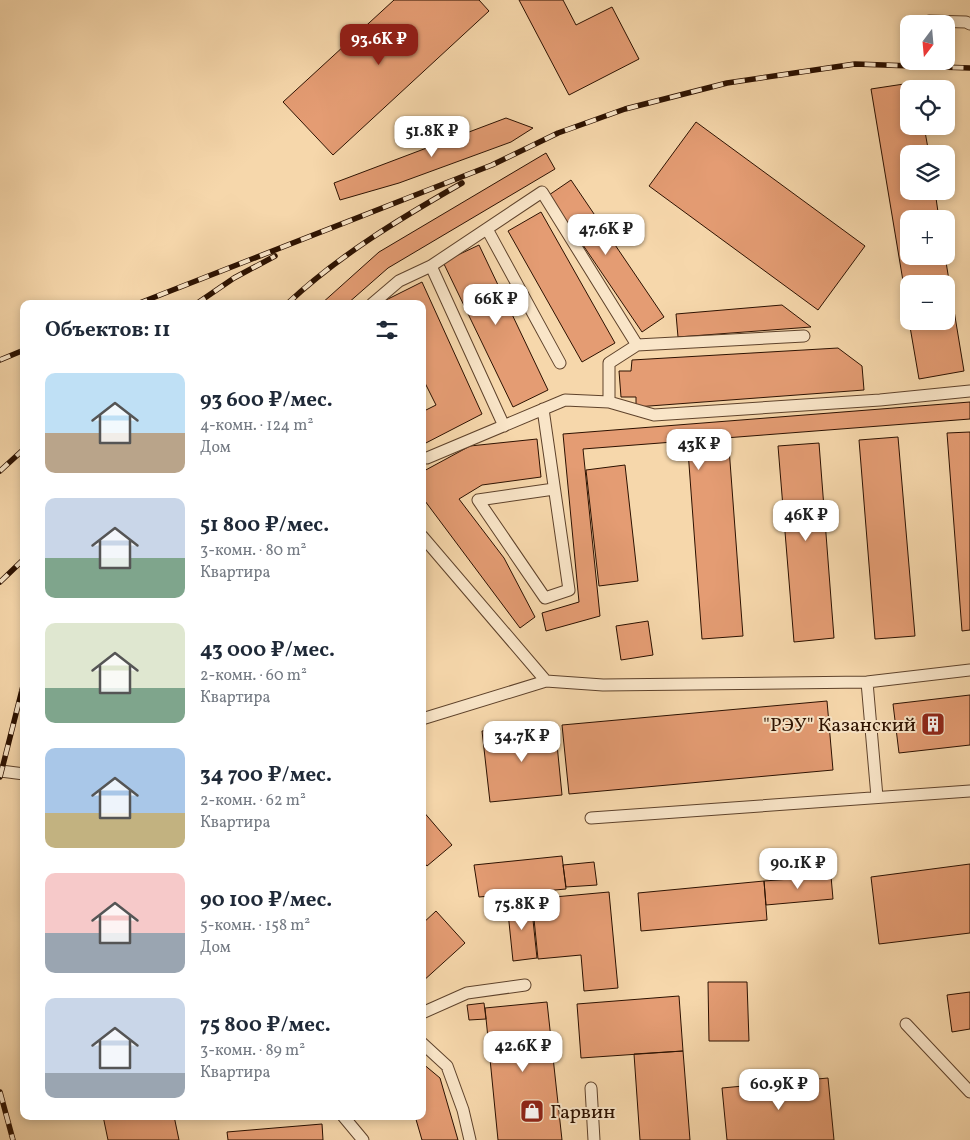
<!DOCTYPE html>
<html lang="ru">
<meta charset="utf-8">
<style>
body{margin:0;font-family:Vollkorn,serif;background:#f6f6f7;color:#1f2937;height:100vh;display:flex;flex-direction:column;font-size:19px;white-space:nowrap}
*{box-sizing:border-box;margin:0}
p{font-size:16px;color:#747a83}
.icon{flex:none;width:28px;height:28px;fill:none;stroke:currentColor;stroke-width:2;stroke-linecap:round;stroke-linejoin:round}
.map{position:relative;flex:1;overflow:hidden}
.drawer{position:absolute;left:20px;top:300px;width:406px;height:820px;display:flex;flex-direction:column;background:#fff;border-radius:10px;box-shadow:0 2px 8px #0003}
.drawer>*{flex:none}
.needle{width:32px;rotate:196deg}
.tools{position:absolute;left:900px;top:15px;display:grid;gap:10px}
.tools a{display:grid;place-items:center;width:55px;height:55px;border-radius:10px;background:#fff;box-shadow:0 2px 8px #0003;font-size:25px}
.price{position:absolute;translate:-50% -42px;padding:0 11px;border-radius:10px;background:#fff;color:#222;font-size:16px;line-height:32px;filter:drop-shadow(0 1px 2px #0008)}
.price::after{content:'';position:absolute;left:50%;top:30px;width:15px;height:11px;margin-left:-8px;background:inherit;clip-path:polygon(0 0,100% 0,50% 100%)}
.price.current{background:#8f2418;color:#fff}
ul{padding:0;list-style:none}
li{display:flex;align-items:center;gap:15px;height:125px;padding:0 25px}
li span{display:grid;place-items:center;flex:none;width:140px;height:100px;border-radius:10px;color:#555}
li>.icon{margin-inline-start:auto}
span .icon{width:60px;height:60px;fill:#fffc;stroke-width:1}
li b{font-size:21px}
h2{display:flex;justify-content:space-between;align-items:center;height:60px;padding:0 25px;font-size:21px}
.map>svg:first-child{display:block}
</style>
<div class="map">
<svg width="970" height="1140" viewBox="0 0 970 1140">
<rect width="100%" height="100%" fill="#f6d7ab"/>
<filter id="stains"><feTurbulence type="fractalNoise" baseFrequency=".004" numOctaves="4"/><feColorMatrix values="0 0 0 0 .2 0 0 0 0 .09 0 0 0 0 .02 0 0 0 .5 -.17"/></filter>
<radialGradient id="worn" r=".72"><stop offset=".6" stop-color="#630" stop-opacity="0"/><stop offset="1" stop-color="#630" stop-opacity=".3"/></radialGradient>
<!-- building -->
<path fill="#e49c73" stroke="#2c1100" d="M394 0H479L489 11 333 155 283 102Z
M519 0H563L576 25 612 7 639 59 569 95Z
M917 82 918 89H909V126H924L929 154H909V191H935L939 219H909V256H945L964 371 919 379 909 321H946V284H909V317L871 89Z
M506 118 533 128 511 142 399 183 340 200 334 183Z
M696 122 865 246 818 310 649 186Z
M546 153 555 169 388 268 347 304H321L379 252Z
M571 180 664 317 642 332 549 195Z
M541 212 615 343 582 362 508 231Z
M479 245 548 390 513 407 443 262Z
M422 282 482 414 422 445V412L436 405 422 377V304H388L386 300Z
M782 305 811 327 678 337 676 314Z
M838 348 862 366 864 390 636 407V397H621L619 371H631L632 360Z
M970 402V419L583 449 600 616 546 631 542 613 579 602 563 434Z
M970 432V630L962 631 947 433Z
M898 437 915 636 875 639 859 440Z
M537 439 541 477 482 485 459 499 504 558 535 617 520 628 422 497V472L470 446Z
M819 443 834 638 794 642 778 446Z
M729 448 743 636 702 639 688 451Z
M625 465 638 581 599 586 586 470Z
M648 621 653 655 621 660 616 626Z
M970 695V745L899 753 893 704Z
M827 701 833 770 569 794 562 725Z
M555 724 562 795 490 802 482 731Z
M422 810 452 845 427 866 422 860Z
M562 856 566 889 479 897 474 865Z
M594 862 597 885 566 887 563 865Z
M970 864V933L879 944 871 877Z
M831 876 833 899 766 905 764 881Z
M764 881 767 920 641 931 638 893Z
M609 892 618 988 584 991 581 955 538 959 532 899Z
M531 901 537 958 513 961 507 903Z
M436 911 465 943 422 982V924Z
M708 982H747L749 1041H709Z
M970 992V1029L952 1032 947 995Z
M679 996 683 1051 581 1058 577 1004Z
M547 1002 562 1140H498L485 1008Z
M484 1003 486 1019 469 1020 467 1005Z
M683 1051 690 1140H640L634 1054Z
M422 1063 440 1078 458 1140H422L415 1116H422Z
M828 1078 834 1140H727L722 1088Z
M103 1116H174L179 1140H108Z
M322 1124 323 1140H228L227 1132Z"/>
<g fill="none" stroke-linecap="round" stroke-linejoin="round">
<!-- lane casing -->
<g stroke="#5e422b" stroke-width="13">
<path id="lane" d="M929 21 966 22 970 24
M487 229 560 363
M431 266 504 426
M372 304 399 281 431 266 542 192 637 345
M609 402V363L637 345 804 336
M543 409 569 590 545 598 478 500 554 489
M427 458 565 400 609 402 654 415 880 400 970 391
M422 536 546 681
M867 682 877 797
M422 719 546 681 603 685 867 682 970 670
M0 772 1 771 24 774
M591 818 970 791
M422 1013 467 993 525 985
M906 1024 970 1092
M422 1043 447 1066 463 1110 470 1140
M591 1088 594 1140
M343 1116 363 1140"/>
</g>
<!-- lane -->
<use href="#lane" stroke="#f9e5c8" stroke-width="11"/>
<!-- rail casing -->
<g stroke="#2c1100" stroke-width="5.5">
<path id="rail" d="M137 304 492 165 558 133 625 109 727 83 855 64 970 68
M196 304 234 278 275 256
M287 304C339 255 401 218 462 183
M0 360 24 350
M0 471 24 449
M0 582 24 559
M0 777 24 682
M0 1092 13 1140"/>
</g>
<!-- rail -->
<use href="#rail" stroke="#f9e5c8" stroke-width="4" stroke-dasharray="11" stroke-linecap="butt"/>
</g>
<!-- icons -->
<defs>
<g id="building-square" transform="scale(1.25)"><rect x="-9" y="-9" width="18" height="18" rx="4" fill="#8f2418" stroke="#f9e5c8"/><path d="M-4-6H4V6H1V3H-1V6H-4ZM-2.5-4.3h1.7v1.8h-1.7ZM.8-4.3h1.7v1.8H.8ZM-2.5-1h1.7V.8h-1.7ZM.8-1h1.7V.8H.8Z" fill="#fff"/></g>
<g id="shop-square" transform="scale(1.25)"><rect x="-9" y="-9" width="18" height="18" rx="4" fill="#8f2418" stroke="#f9e5c8"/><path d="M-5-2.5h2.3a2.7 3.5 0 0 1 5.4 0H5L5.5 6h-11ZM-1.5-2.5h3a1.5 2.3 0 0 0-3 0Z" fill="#fff"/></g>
</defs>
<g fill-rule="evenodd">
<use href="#building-square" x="933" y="724"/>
<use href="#shop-square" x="532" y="1111"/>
</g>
<g text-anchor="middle" stroke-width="4" stroke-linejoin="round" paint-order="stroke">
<!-- poi labels -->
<g font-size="20" fill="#2c1100" stroke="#f9e5c8" text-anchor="end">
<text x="916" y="731">"РЭУ" Казанский</text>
<text x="550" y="1118" text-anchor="start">Гарвин</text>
</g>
</g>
<rect width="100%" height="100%" filter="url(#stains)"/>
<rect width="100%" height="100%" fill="url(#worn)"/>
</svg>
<div class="tools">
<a><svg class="needle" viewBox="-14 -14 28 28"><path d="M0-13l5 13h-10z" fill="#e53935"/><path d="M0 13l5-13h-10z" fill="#747a83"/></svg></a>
<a><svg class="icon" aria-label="locate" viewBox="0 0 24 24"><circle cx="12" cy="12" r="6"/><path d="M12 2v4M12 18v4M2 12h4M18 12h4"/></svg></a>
<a><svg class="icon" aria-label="layers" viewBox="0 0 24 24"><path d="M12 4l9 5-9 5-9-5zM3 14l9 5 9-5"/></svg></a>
<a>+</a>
<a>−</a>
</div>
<b class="price current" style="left:379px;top:66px">93.6K ₽</b>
<b class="price" style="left:432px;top:158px">51.8K ₽</b>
<b class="price" style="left:606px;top:256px">47.6K ₽</b>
<b class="price" style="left:496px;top:326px">66K ₽</b>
<b class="price" style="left:699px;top:471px">43K ₽</b>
<b class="price" style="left:806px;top:542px">46K ₽</b>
<b class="price" style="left:522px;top:763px">34.7K ₽</b>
<b class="price" style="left:798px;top:890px">90.1K ₽</b>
<b class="price" style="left:522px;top:931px">75.8K ₽</b>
<b class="price" style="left:523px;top:1073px">42.6K ₽</b>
<b class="price" style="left:779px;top:1111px">60.9K ₽</b>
<section class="drawer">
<h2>Объектов: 11<svg class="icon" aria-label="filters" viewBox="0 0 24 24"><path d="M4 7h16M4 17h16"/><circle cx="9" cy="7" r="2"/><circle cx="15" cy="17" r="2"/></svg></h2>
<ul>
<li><span style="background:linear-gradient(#bfe0f5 60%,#b9a48a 0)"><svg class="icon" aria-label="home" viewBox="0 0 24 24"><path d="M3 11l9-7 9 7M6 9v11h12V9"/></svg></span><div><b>93 600 ₽/мес.</b><p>4-комн. · 124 m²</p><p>Дом</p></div></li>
<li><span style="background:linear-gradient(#c9d6e8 60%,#7fa58c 0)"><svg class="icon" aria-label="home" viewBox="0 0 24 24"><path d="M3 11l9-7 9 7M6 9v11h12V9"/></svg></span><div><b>51 800 ₽/мес.</b><p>3-комн. · 80 m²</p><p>Квартира</p></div></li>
<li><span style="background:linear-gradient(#dfe7d0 65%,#7fa58c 0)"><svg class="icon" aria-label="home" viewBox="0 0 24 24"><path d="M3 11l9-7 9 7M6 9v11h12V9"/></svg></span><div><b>43 000 ₽/мес.</b><p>2-комн. · 60 m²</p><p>Квартира</p></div></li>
<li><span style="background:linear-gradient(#a9c7e8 65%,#c2b280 0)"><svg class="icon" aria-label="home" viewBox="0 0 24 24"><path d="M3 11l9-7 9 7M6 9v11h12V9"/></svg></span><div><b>34 700 ₽/мес.</b><p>2-комн. · 62 m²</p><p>Квартира</p></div></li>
<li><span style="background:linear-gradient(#f6c9c9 60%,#9aa5b1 0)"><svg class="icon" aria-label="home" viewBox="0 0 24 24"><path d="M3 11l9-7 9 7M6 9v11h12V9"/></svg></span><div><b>90 100 ₽/мес.</b><p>5-комн. · 158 m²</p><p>Дом</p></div></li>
<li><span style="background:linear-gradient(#c9d6e8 75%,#9aa5b1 0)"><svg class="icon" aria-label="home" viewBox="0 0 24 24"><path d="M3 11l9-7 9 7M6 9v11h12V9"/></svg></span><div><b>75 800 ₽/мес.</b><p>3-комн. · 89 m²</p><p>Квартира</p></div></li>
</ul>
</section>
</div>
